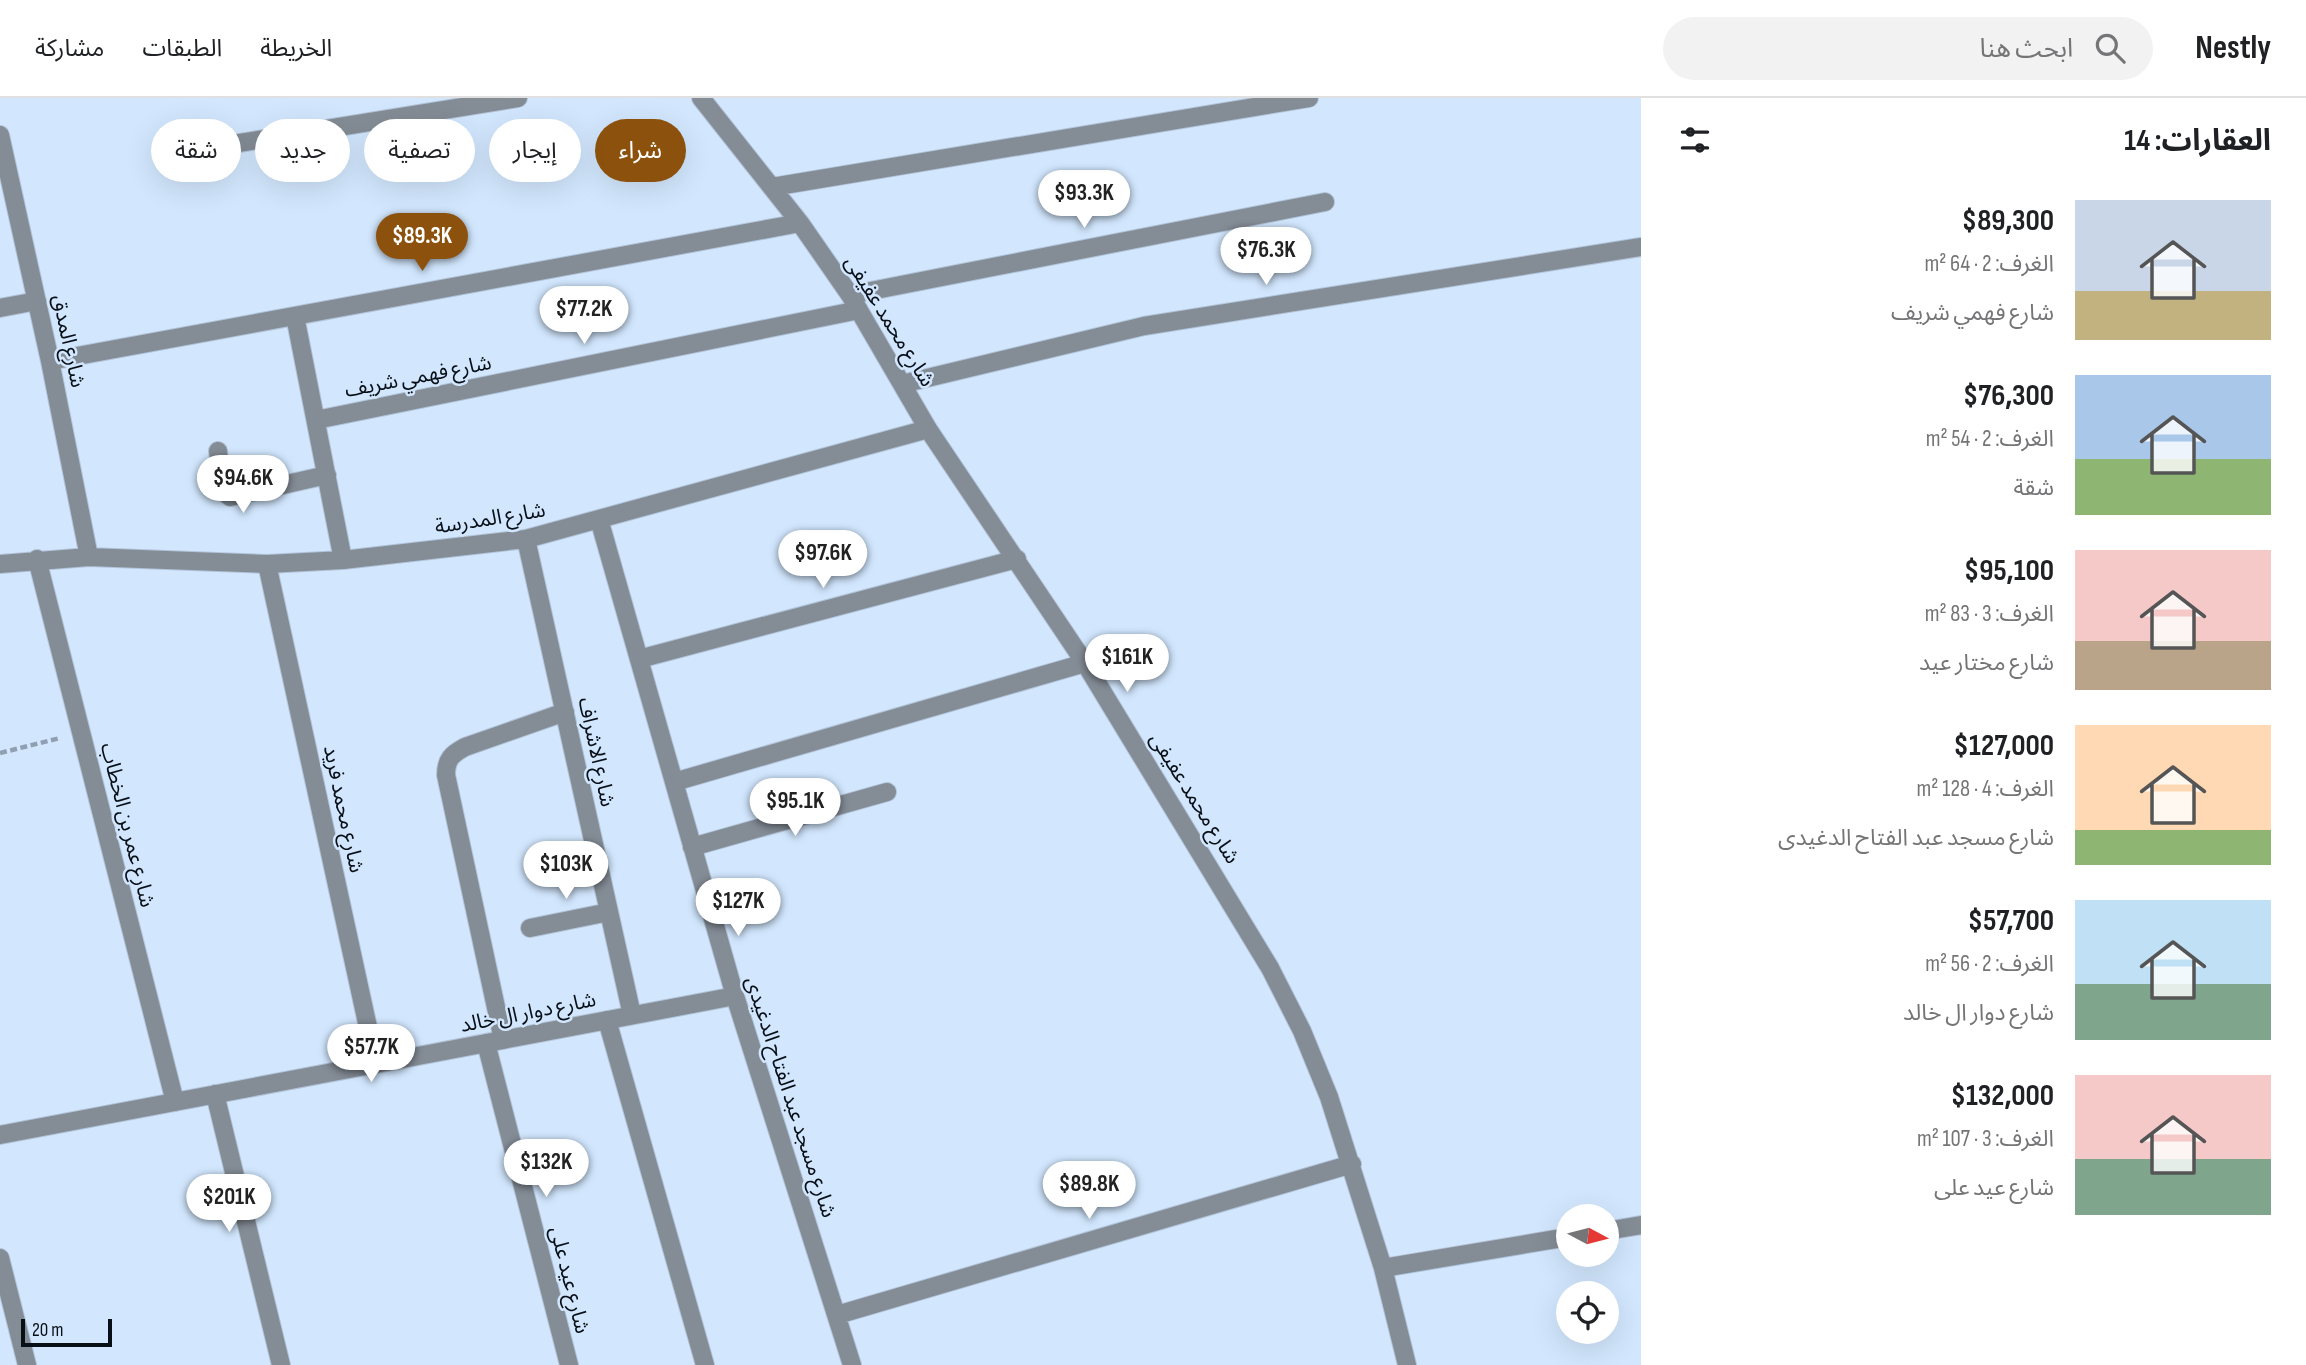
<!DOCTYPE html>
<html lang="ar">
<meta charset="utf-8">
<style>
body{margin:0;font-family:"Sofia Sans Condensed","Noto Sans Arabic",sans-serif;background:#f2f2f2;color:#202124;direction:rtl;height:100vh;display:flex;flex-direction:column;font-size:26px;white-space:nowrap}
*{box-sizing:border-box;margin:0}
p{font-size:23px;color:#757577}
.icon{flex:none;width:38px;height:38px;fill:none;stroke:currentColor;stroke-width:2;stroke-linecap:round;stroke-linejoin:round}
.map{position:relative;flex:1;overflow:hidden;direction:ltr}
.side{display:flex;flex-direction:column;background:#fff;width:665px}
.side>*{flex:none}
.banner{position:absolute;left:21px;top:21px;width:665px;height:63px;direction:rtl;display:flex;gap:14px}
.needle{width:46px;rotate:97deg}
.controls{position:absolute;left:1556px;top:1106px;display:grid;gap:14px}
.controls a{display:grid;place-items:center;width:63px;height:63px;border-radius:50%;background:#fff;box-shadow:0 7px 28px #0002;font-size:35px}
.scale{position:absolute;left:21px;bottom:18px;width:91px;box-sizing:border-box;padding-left:7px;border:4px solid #090f17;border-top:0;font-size:19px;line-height:24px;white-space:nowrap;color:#090f17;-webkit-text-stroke:5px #d2e7fe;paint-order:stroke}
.price{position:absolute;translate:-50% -60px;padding:0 16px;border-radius:24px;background:#fff;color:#222;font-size:23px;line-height:46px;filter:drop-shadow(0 2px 4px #0008)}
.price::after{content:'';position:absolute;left:50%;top:42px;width:21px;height:16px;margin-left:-10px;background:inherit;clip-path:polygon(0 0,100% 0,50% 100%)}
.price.current{background:#8c520d;color:#fff}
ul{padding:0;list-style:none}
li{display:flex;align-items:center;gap:21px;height:175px;padding:0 35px}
li span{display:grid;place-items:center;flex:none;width:196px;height:140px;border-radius:0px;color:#555}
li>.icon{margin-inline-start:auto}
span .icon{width:84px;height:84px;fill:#fffc;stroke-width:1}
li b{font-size:30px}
h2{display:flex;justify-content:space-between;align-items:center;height:84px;padding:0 35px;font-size:30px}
.tag{padding:0 24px;border-radius:32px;background:#fff;box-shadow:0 7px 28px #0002;font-size:24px;line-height:63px}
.tag.current{background:#8c520d;color:#fff}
header{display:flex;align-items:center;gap:42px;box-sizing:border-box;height:98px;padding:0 35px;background:#fff;border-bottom:2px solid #e0e0e0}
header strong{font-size:33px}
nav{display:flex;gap:38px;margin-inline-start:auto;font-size:24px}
.search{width:490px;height:63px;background:#f2f2f2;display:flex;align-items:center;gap:18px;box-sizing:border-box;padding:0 24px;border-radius:38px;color:#757577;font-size:26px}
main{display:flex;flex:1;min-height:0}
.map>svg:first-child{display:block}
</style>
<header>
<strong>Nestly</strong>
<div class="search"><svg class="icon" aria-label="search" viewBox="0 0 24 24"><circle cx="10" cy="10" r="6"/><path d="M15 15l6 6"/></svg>ابحث هنا</div>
<nav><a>الخريطة</a><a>الطبقات</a><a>مشاركة</a></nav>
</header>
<main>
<section class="side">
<h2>العقارات: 14<svg class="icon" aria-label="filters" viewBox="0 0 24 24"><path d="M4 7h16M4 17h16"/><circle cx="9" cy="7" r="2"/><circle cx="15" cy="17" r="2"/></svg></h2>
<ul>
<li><span style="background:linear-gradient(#c9d6e8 65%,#c2b280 0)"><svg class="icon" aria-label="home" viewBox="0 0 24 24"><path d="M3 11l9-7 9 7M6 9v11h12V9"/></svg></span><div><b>$89,300</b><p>الغرف: 2 · 64 m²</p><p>شارع فهمي شريف</p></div></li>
<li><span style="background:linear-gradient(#a9c7e8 60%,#8fb573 0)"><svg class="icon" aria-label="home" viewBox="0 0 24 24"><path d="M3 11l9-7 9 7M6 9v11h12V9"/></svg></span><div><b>$76,300</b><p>الغرف: 2 · 54 m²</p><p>شقة</p></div></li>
<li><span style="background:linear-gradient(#f6c9c9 65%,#b9a48a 0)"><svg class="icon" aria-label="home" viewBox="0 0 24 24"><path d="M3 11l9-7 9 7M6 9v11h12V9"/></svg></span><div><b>$95,100</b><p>الغرف: 3 · 83 m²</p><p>شارع مختار عيد</p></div></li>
<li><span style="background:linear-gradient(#ffd9b3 75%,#8fb573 0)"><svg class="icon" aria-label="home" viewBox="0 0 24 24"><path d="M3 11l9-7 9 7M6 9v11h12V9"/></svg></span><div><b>$127,000</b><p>الغرف: 4 · 128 m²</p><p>شارع مسجد عبد الفتاح الدغيدى</p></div></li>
<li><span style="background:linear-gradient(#bfe0f5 60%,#7fa58c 0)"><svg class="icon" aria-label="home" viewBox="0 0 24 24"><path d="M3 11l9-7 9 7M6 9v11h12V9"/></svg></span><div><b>$57,700</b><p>الغرف: 2 · 56 m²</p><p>شارع دوار ال خالد</p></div></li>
<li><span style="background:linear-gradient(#f6c9c9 60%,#7fa58c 0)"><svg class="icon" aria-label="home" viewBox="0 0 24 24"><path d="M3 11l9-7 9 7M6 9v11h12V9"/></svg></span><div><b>$132,000</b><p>الغرف: 3 · 107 m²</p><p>شارع عيد على</p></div></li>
</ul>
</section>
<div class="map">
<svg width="1641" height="1267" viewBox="0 0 1641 1267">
<rect width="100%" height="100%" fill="#d2e7fe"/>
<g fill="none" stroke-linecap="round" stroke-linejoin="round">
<!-- street casing -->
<g stroke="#b2c4d9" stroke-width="20">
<path id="street" d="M701 0 800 125 850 197 928 331 1085 565 1270 870 1302 933 1329 999 1383 1170 1407 1267
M0 37 50 263 89 459
M208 50 518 0
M772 89 1309 0
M850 197 1325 104
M0 210 37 203
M295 218 343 462
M50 263 800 125
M902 286 1144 228 1641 149
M316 322 859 212
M218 353 223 393 230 399 327 377
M599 421 735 898 852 1267
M526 441 632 917
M37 461 175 1004
M0 466 89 459 267 466 343 462 526 441 928 331
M267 466 376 966
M639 561 1017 461
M674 684 1085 565
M692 749 887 694
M530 830 609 814
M607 922 705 1267
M503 942 446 677C446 661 452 656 465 649L565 614
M486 945 569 1267
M215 996 281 1267
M0 1037 735 898
M1606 1133 1641 1127
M0 1160 27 1267
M1383 1170 1568 1139
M837 1217 1352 1066"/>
</g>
<!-- path -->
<path stroke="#90a0b2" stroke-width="4.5" stroke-dasharray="7 3.5" stroke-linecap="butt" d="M0 655 60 640"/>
<!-- street -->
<use href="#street" stroke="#848c96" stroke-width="18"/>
</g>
<g text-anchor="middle" stroke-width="5" stroke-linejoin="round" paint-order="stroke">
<!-- street labels -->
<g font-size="21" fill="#090f17" stroke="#d2e7fe">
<text transform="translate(890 223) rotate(58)" y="7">شارع محمد عفيفى</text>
<text transform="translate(69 243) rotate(78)" y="7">شارع المدق</text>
<text transform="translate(418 278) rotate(-11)" y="7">شارع فهمي شريف</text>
<text transform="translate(490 420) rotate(-9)" y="7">شارع المدرسة</text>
<text transform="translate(597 654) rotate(78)" y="7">شارع الاشراف</text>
<text transform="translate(1195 700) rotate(58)" y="7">شارع محمد عفيفى</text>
<text transform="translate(344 711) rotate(78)" y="7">شارع محمد فريد</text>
<text transform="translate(128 727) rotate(76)" y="7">شارع عمر بن الخطاب</text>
<text transform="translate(528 914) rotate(-11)" y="7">شارع دوار ال خالد</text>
<text transform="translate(791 999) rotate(72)" y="7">شارع مسجد عبد الفتاح الدغيدى</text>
<text transform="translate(570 1182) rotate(76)" y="7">شارع عيد على</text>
</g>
</g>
</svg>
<div class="controls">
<a><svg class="needle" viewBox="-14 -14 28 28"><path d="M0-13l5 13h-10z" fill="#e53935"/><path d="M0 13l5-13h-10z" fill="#757577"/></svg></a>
<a><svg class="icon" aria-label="locate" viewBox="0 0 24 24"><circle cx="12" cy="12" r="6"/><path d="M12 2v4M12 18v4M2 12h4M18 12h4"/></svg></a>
</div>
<div class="scale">20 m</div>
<b class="price" style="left:1084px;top:132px">$93.3K</b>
<b class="price current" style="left:422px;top:175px">$89.3K</b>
<b class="price" style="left:1266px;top:189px">$76.3K</b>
<b class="price" style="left:584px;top:248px">$77.2K</b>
<b class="price" style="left:243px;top:417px">$94.6K</b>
<b class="price" style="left:823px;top:492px">$97.6K</b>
<b class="price" style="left:1127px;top:596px">$161K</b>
<b class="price" style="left:795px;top:740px">$95.1K</b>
<b class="price" style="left:566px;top:803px">$103K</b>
<b class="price" style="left:738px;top:840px">$127K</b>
<b class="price" style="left:371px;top:986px">$57.7K</b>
<b class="price" style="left:546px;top:1101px">$132K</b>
<b class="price" style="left:1089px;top:1123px">$89.8K</b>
<b class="price" style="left:229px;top:1136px">$201K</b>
<div class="banner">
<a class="tag current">شراء</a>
<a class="tag">إيجار</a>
<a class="tag">تصفية</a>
<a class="tag">جديد</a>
<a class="tag">شقة</a>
</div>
</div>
</main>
